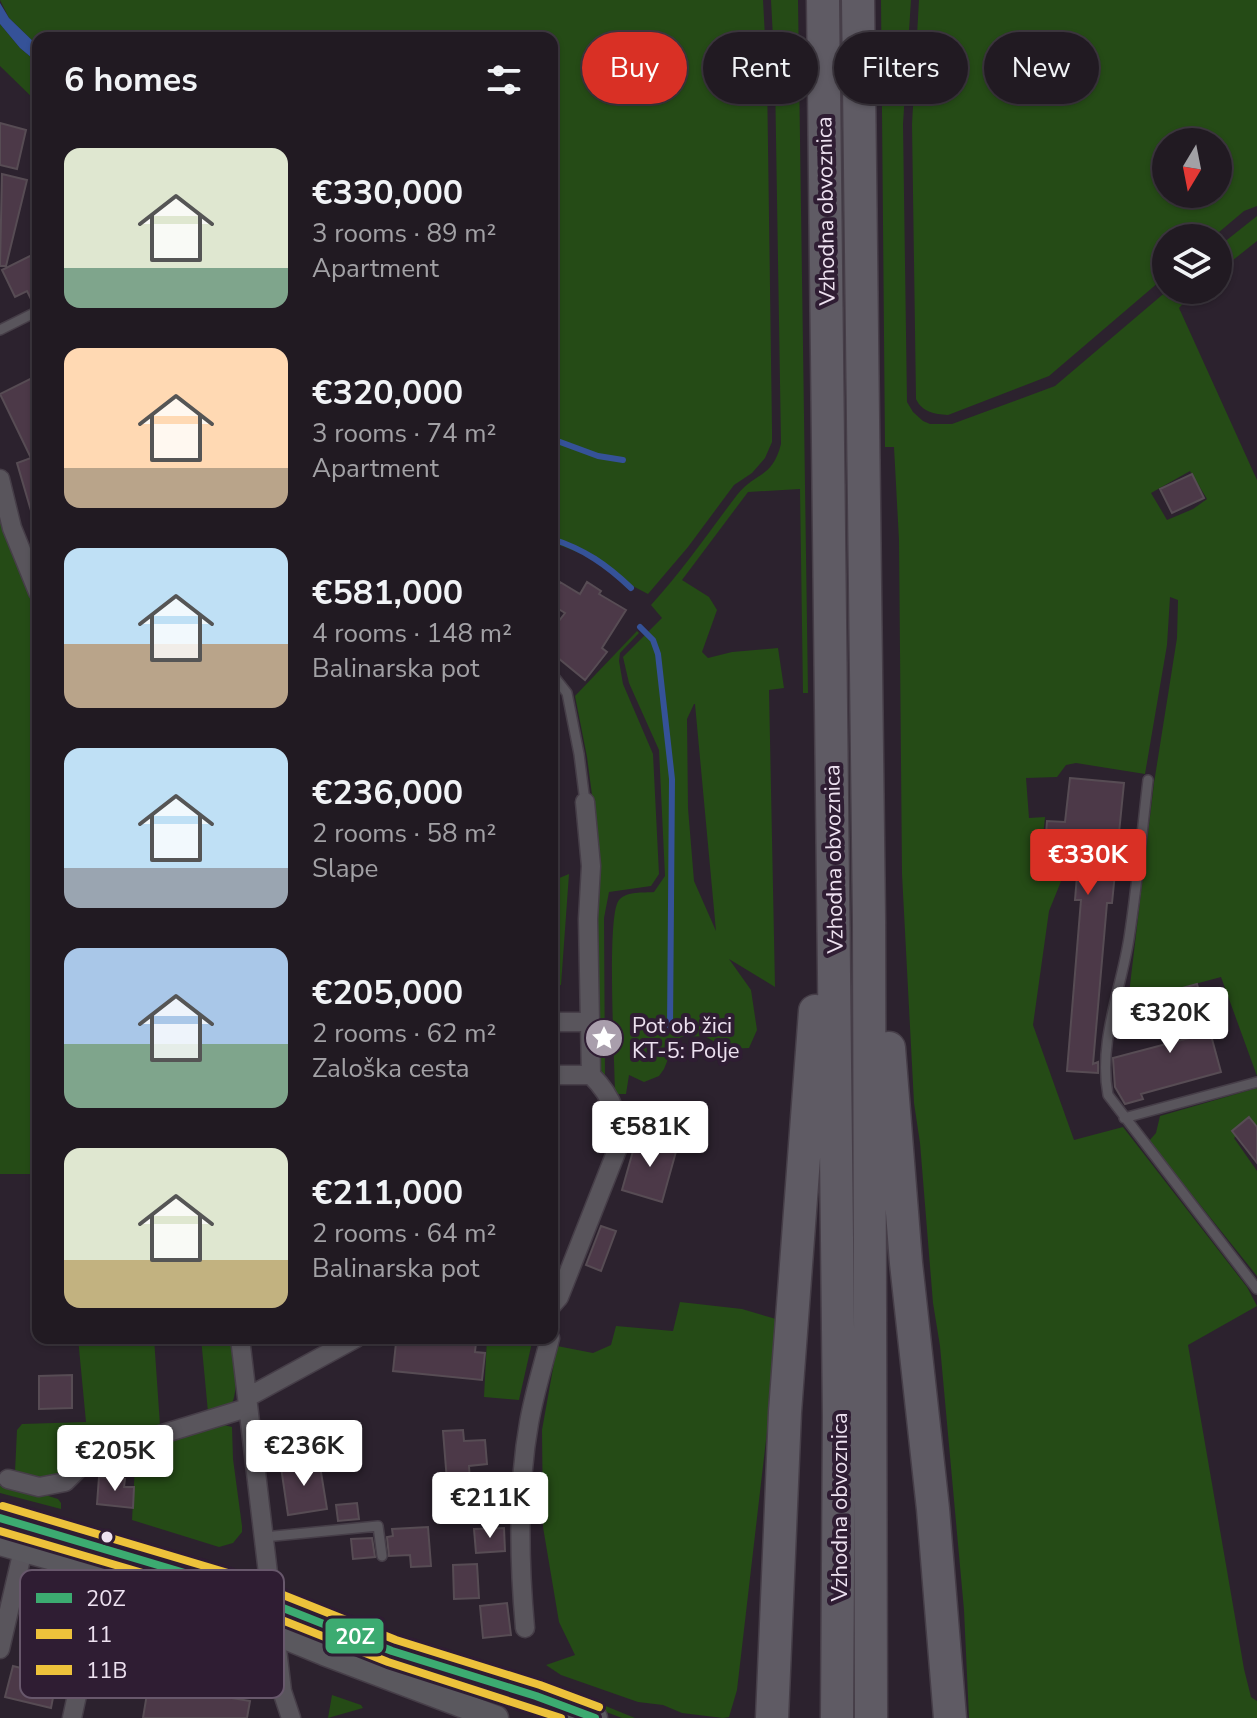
<!DOCTYPE html>
<meta charset="utf-8">
<style>
body{margin:0;font-family:"Nunito Sans",sans-serif;background:#29232a;color:#f1f3f6;height:100vh;display:flex;flex-direction:column;font-size:30px;white-space:nowrap}
*{box-sizing:border-box;margin:0}
p{font-size:26px;color:#a2a1a5}
.icon{flex:none;width:44px;height:44px;fill:none;stroke:currentColor;stroke-width:2;stroke-linecap:round;stroke-linejoin:round}
.map{position:relative;flex:1;overflow:hidden}
.details{position:absolute;left:32px;top:32px;width:526px;height:1312px;display:flex;flex-direction:column;background:#211a22;border-radius:16px;box-shadow:0 2px 6px #0004,0 0 0 2px #3e3840}
.details>*{flex:none}
.hud{position:absolute;left:582px;top:32px;width:554px;height:72px;display:flex;gap:16px}
.needle{width:52px;rotate:190deg}
.buttons{position:absolute;left:1152px;top:128px;display:grid;gap:16px}
.buttons a{display:grid;place-items:center;width:80px;height:80px;border-radius:50%;background:#211a22;box-shadow:0 2px 6px #0004,0 0 0 2px #3e3840;font-size:40px}
.price{position:absolute;translate:-50% -68px;padding:0 18px;border-radius:8px;background:#fff;color:#222;font-size:26px;line-height:52px;filter:drop-shadow(0 2px 4px #0008)}
.price::after{content:'';position:absolute;left:50%;top:48px;width:24px;height:18px;margin-left:-12px;background:inherit;clip-path:polygon(0 0,100% 0,50% 100%)}
.price.selected{background:#d93025;color:#fff}
ul{padding:0;list-style:none}
li{display:flex;align-items:center;gap:24px;height:200px;padding:0 32px}
li span{display:grid;place-items:center;flex:none;width:224px;height:160px;border-radius:16px;color:#555}
li>.icon{margin-inline-start:auto}
span .icon{width:96px;height:96px;fill:#fffc;stroke-width:1}
li b{font-size:34px}
h2{display:flex;justify-content:space-between;align-items:center;height:96px;padding:0 32px;font-size:34px}
.pill{padding:0 28px;border-radius:36px;background:#211a22;box-shadow:0 2px 6px #0004,0 0 0 2px #3e3840;font-size:28px;line-height:72px}
.pill.selected{background:#d93025;color:#fff}
.map>svg:first-child{display:block}
</style>
<div class="map">
<svg width="1257" height="1718" viewBox="0 0 1257 1718">
<rect width="100%" height="100%" fill="#2c222e"/>
<!-- green -->
<path fill="#254b16" fill-rule="evenodd" d="M0 0H763L767 75 772 429V442L765 458 752 473 734 485 688 547 648 594 623 581 604 563 552 542V38H38V46L9 18Z
M771 0H798L808 693H803L800 489 748 492 682 580 709 597 717 610 702 652 708 658 732 652 778 648 784 688 769 690 775 987 729 959 751 990 757 1030 749 1048 726 1049 705 1036 681 1037 674 1044 664 1069 659 1076 644 1082 629 1075 626 1094H615C615 1065 606 915 619 900 627 891 643 893 654 892L665 876 659 750 629 683 623 657 662 618 651 605C683 570 708 533 737 495 755 472 772 479 781 444L775 76ZM694 704H695L716 931 694 881 688 808 687 719Z
M881 0H911L903 124 907 402 913 412 923 421 930 424H952L1055 386 1168 290H1196L1179 308 1257 480V1076L1221 977 1128 1002 1154 783 1177 638 1178 600 1170 597 1167 645 1145 774 1076 763 1066 765 1057 777 1026 778 1029 818 1045 817 1040 865 1066 869 1049 911 1033 1025 1074 1140 1123 1127 1247 1287 1257 1306 1188 1345 1244 1669 1251 1697 1257 1701V1718H969L964 1610 940 1346 933 1303 920 1143 914 1103 902 874 899 540 894 447H885ZM1190 471 1207 499 1193 509 1167 520 1151 493Z
M919 0H1257V206L1244 211 1212 238H1166V276L1049 376 948 415C934 414 922 412 916 399L912 124ZM1218 142V194H1166V142Z
M0 24 20 48 38 63V103L0 66Z
M1257 216V241L1218 272V247Z
M0 506 20 574 38 611V1174H0Z
M637 631 639 633 620 653 619 661 623 684 653 754 659 874 651 886 609 892 604 918 605 1079 597 1061V833L587 757 575 696Z
M569 874 561 985H552V881Z
M1257 1088V1132L1251 1124 1234 1138 1257 1171V1276L1149 1141 1156 1133 1160 1116Z
M680 1302 742 1309 776 1319 768 1423 737 1690 729 1717 723 1718 682 1713 663 1705 638 1702 561 1675 546 1665 575 1655 559 1622 543 1527 542 1430 557 1346 593 1353 611 1345 616 1326 673 1331Z
M78 1338H154L160 1425 208 1412 201 1338H231C233 1359 241 1388 230 1408L89 1451 59 1473 39 1479 15 1472 17 1430 22 1424 86 1422Z
M487 1338H533L519 1400 484 1397Z
M220 1424 232 1427 233 1459 242 1526V1532L233 1543 219 1547 132 1520 136 1448Z
M0 1481 58 1499 61 1503V1509L0 1493Z
M337 1644 466 1689 568 1718H545L441 1686 337 1648Z
M509 1675 581 1696 635 1718H622Z
M332 1695 361 1705 363 1708 328 1718Z"/>
<!-- water -->
<path fill="#355298" d="M0 3 9 18 38 46V63L20 48 0 24Z"/>
<g fill="none" stroke-linecap="round" stroke-linejoin="round">
<!-- stream -->
<path stroke="#355298" stroke-width="6" d="M552 439 598 456 623 460
M552 539C584 549 607 565 631 588
M640 627 653 640 658 654 672 779 670 1028"/>
</g>
<!-- building -->
<path fill="#4c3948" stroke="#574c54" stroke-width="2" d="M0 123 26 130 17 169 0 165Z
M2 174 27 180 6 266H0Z
M38 252V305H34L27 291 15 297 2 270Z
M38 375V521H34L17 463 31 458 0 394Z
M1192 474 1204 498 1172 513 1160 489Z
M560 582 580 594 587 582 601 591 599 594 626 610 602 648 607 652 585 680 552 653V630L565 613 552 605V596Z
M1070 778 1124 783 1112 903H1107L1093 1064 1098 1062V1073L1067 1071 1081 900H1075L1078 864 1044 861 1047 821 1065 822Z
M1197 984 1221 1072 1141 1094 1143 1099 1125 1104 1115 1087 1113 1058 1189 1038 1175 990Z
M629 1102 647 1103 646 1128 630 1129Z
M1249 1117 1257 1127V1163L1232 1131Z
M637 1137 677 1148 662 1202 622 1190Z
M601 1226 616 1231 601 1271 586 1265Z
M408 1338 476 1343 475 1352 485 1353 482 1380 393 1371 396 1343 407 1344Z
M72 1375V1408L39 1409V1376Z
M463 1430 464 1441 485 1440 487 1464 469 1466 472 1518 450 1519 443 1431Z
M319 1460 327 1509 288 1515 281 1467Z
M99 1477 125 1479 124 1487H134L133 1508 97 1504Z
M357 1503 359 1519 338 1521 336 1505Z
M428 1527 431 1566 411 1567 410 1555 389 1556 387 1537 393 1536 392 1529Z
M504 1528 505 1551 476 1553 474 1529Z
M372 1538 375 1557 353 1559 351 1539Z
M477 1564 479 1598 454 1599 453 1565Z
M507 1603 511 1635 483 1638 480 1606Z
M152 1663 186 1669 183 1690 250 1701 247 1718H143Z
M13 1666 57 1677 51 1708 5 1697Z"/>
<g fill="none" stroke-linecap="round" stroke-linejoin="round">
<!-- service casing -->
<g stroke="#463e48" stroke-width="12">
<path id="service" d="M0 330 36 312
M552 674 567 693 579 754 585 802
M1148 780C1142 832 1137 886 1129 938 1121 990 1098 1042 1108 1095L1257 1289
M1124 1118 1257 1082
M264 1537 378 1526 382 1556"/>
</g>
<!-- minor casing -->
<g stroke="#463e48" stroke-width="21">
<path id="minor" d="M0 479 12 528 38 592
M552 1022H590
M552 1075H591
M552 1305 559 1297 617 1150C621 1119 613 1097 591 1075L588 919 591 866 585 802
M240 1338 282 1691 291 1718
M248 1397 356 1338
M8 1479 39 1487 65 1482 91 1456 247 1408
M525 1628C519 1561 517 1490 529 1423 534 1394 543 1366 550 1338
M0 1649 23 1550
M72 1718 93 1622 109 1574"/>
</g>
<!-- secondary casing -->
<g stroke="#463e48" stroke-width="27">
<path id="secondary" d="M0 1518 225 1585 392 1651 536 1696 595 1718
M0 1543 109 1574 229 1614 324 1653 496 1718"/>
</g>
<!-- motorway casing -->
<g stroke="#463e48" stroke-width="35">
<path id="motorway" d="M823 0 839 1416 837 1718
M858 0 869 921 871 1718
M889 1048 906 1263 933 1509 950 1718
M772 1718 785 1412 815 1011"/>
</g>
<!-- service -->
<use href="#service" stroke="#59555c" stroke-width="9"/>
<!-- minor -->
<use href="#minor" stroke="#59555c" stroke-width="18"/>
<!-- secondary -->
<use href="#secondary" stroke="#5a585e" stroke-width="24"/>
<!-- motorway -->
<use href="#motorway" stroke="#5f5b64" stroke-width="32"/>
<!-- bus-1 casing -->
<g stroke="#2f1d33" stroke-width="14">
<path id="bus-1" d="M0 1518 225 1585 392 1651 536 1696 595 1718"/>
</g>
<!-- bus-2 casing -->
<g stroke="#2f1d33" stroke-width="14">
<path id="bus-2" d="M0 1531 221 1596 388 1662 561 1718"/>
</g>
<!-- bus-3 casing -->
<g stroke="#2f1d33" stroke-width="14">
<path id="bus-3" d="M3 1506 228 1573 396 1640 540 1685 599 1707"/>
</g>
<!-- bus-1 -->
<use href="#bus-1" stroke="#3cab71" stroke-width="8"/>
<!-- bus-2 -->
<use href="#bus-2" stroke="#edc23b" stroke-width="8"/>
<!-- bus-3 -->
<use href="#bus-3" stroke="#edc23b" stroke-width="8"/>
</g>
<!-- icons -->
<defs>
<g id="sight-disc" transform="scale(2)"><circle r="9.5" fill="#a99eac" stroke="#2f1d33"/><path d="M0-6L1.8-2.2L6-1.7L2.9 1.2L3.7 5.4L0 3.3L-3.7 5.4L-2.9 1.2L-6-1.7L-1.8-2.2Z" fill="#fff"/></g>
</defs>
<g fill-rule="evenodd">
<use href="#sight-disc" x="604" y="1038"/>
</g>
<!-- markers -->
<circle fill="#ede1f0" stroke="#2f1d33" stroke-width="3" cx="107" cy="1537" r="7"/>
<g text-anchor="middle" stroke-width="8" stroke-linejoin="round" paint-order="stroke">
<!-- street labels -->
<g font-size="22" fill="#ede1f0" stroke="#2f1d33">
<text transform="translate(825 211) rotate(-91)" y="8">Vzhodna obvoznica</text>
<text transform="translate(833 859) rotate(-91)" y="8">Vzhodna obvoznica</text>
<text transform="translate(839 1507) rotate(-90)" y="8">Vzhodna obvoznica</text>
</g>
<!-- poi labels -->
<g font-size="22" fill="#ede1f0" stroke="#2f1d33" text-anchor="start">
<text x="632" y="1033">Pot ob žici<tspan x="632" dy="25">KT-5: Polje</tspan></text>
</g>
</g>
<!-- legend -->
<rect x="20" y="1570" width="264" height="128" rx="12" fill="#2f1d33" stroke="#68586c" stroke-width="2"/>
<rect x="36" y="1593" width="36" height="10" fill="#3cab71"/>
<rect x="36" y="1629" width="36" height="10" fill="#edc23b"/>
<rect x="36" y="1665" width="36" height="10" fill="#edc23b"/>
<g font-size="22" fill="#ede1f0">
<text x="86" y="1606">20Z</text>
<text x="86" y="1642">11</text>
<text x="86" y="1678">11B</text>
</g>
<rect stroke="#2f1d33" stroke-width="3" x="324" y="1617" width="61" height="38" rx="8" fill="#3cab71"/>
<g font-size="22" text-anchor="middle" font-weight="bold" fill="#fff">
<text x="355" y="1644">20Z</text>
</g>
</svg>
<div class="buttons">
<a><svg class="needle" viewBox="-14 -14 28 28"><path d="M0-13l5 13h-10z" fill="#e53935"/><path d="M0 13l5-13h-10z" fill="#a2a1a5"/></svg></a>
<a><svg class="icon" aria-label="layers" viewBox="0 0 24 24"><path d="M12 4l9 5-9 5-9-5zM3 14l9 5 9-5"/></svg></a>
</div>
<b class="price selected" style="left:1088px;top:897px">€330K</b>
<b class="price" style="left:1170px;top:1055px">€320K</b>
<b class="price" style="left:650px;top:1169px">€581K</b>
<b class="price" style="left:304px;top:1488px">€236K</b>
<b class="price" style="left:115px;top:1493px">€205K</b>
<b class="price" style="left:490px;top:1540px">€211K</b>
<div class="hud">
<a class="pill selected">Buy</a>
<a class="pill">Rent</a>
<a class="pill">Filters</a>
<a class="pill">New</a>
</div>
<section class="details">
<h2>6 homes<svg class="icon" aria-label="filters" viewBox="0 0 24 24"><path d="M4 7h16M4 17h16"/><circle cx="9" cy="7" r="2"/><circle cx="15" cy="17" r="2"/></svg></h2>
<ul>
<li><span style="background:linear-gradient(#dfe7d0 75%,#7fa58c 0)"><svg class="icon" aria-label="home" viewBox="0 0 24 24"><path d="M3 11l9-7 9 7M6 9v11h12V9"/></svg></span><div><b>€330,000</b><p>3 rooms · 89 m²</p><p>Apartment</p></div></li>
<li><span style="background:linear-gradient(#ffd9b3 75%,#b9a48a 0)"><svg class="icon" aria-label="home" viewBox="0 0 24 24"><path d="M3 11l9-7 9 7M6 9v11h12V9"/></svg></span><div><b>€320,000</b><p>3 rooms · 74 m²</p><p>Apartment</p></div></li>
<li><span style="background:linear-gradient(#bfe0f5 60%,#b9a48a 0)"><svg class="icon" aria-label="home" viewBox="0 0 24 24"><path d="M3 11l9-7 9 7M6 9v11h12V9"/></svg></span><div><b>€581,000</b><p>4 rooms · 148 m²</p><p>Balinarska pot</p></div></li>
<li><span style="background:linear-gradient(#bfe0f5 75%,#9aa5b1 0)"><svg class="icon" aria-label="home" viewBox="0 0 24 24"><path d="M3 11l9-7 9 7M6 9v11h12V9"/></svg></span><div><b>€236,000</b><p>2 rooms · 58 m²</p><p>Slape</p></div></li>
<li><span style="background:linear-gradient(#a9c7e8 60%,#7fa58c 0)"><svg class="icon" aria-label="home" viewBox="0 0 24 24"><path d="M3 11l9-7 9 7M6 9v11h12V9"/></svg></span><div><b>€205,000</b><p>2 rooms · 62 m²</p><p>Zaloška cesta</p></div></li>
<li><span style="background:linear-gradient(#dfe7d0 70%,#c2b280 0)"><svg class="icon" aria-label="home" viewBox="0 0 24 24"><path d="M3 11l9-7 9 7M6 9v11h12V9"/></svg></span><div><b>€211,000</b><p>2 rooms · 64 m²</p><p>Balinarska pot</p></div></li>
</ul>
</section>
</div>
